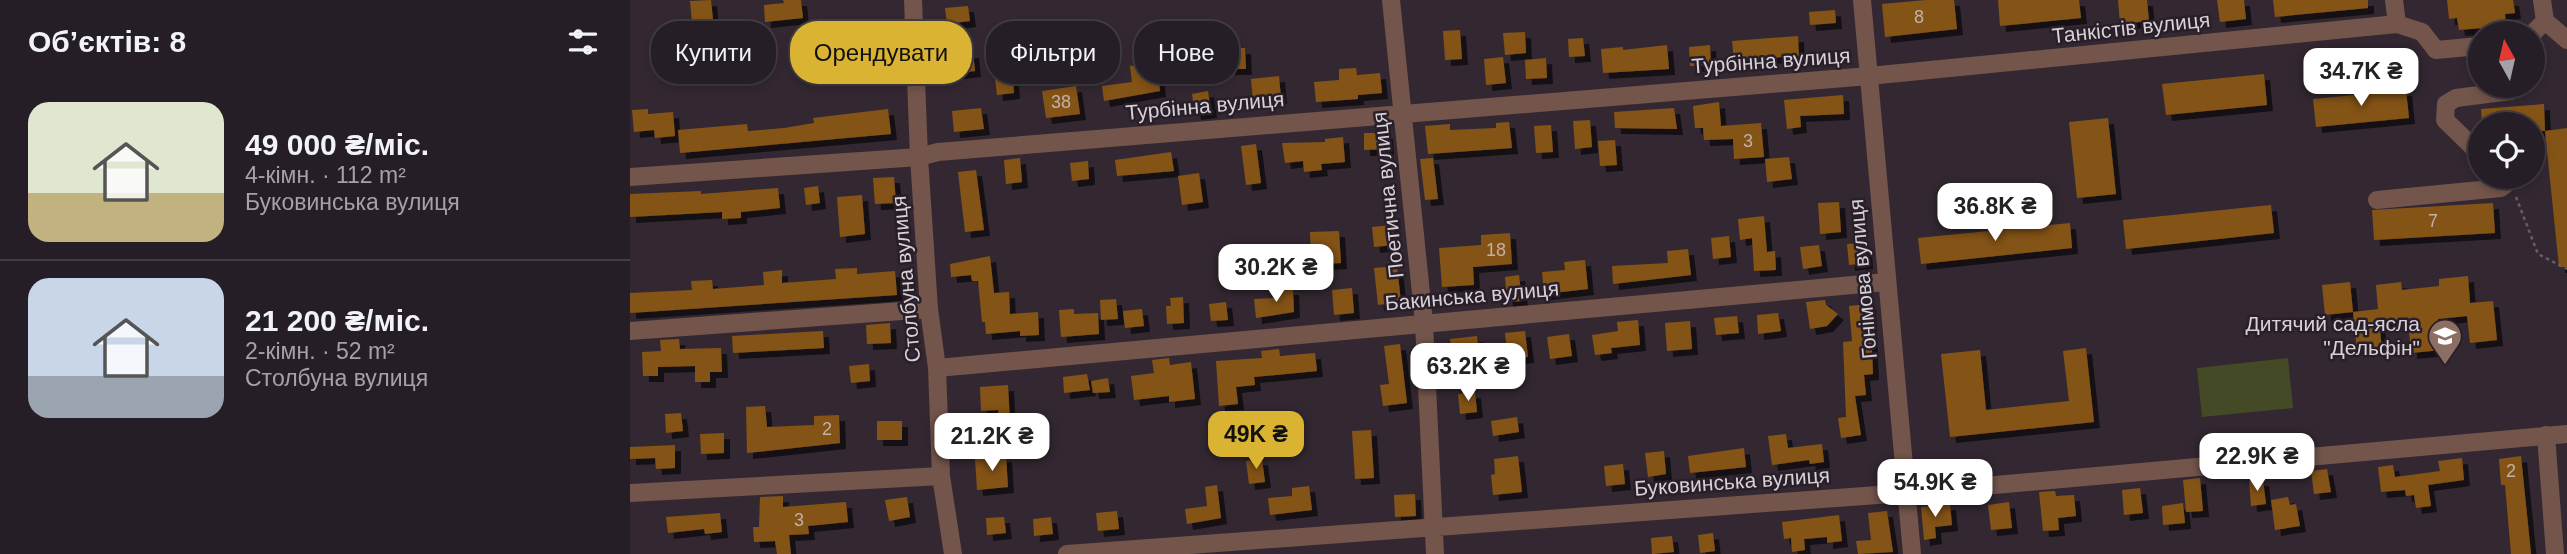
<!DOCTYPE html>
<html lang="uk">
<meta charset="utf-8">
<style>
body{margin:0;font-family:Arial,sans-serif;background:#2e272e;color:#f1f3f6;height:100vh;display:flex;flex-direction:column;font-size:26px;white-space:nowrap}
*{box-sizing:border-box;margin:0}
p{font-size:23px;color:#a4a2a7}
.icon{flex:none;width:38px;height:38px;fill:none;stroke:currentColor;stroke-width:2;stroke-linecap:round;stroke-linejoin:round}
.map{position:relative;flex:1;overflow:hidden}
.details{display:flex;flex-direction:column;background:#261e26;width:630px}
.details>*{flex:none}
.hud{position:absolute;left:21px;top:21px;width:665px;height:63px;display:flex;gap:14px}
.needle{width:46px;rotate:352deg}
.buttons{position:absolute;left:1838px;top:21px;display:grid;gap:14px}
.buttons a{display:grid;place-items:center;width:77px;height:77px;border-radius:50%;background:#261e26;box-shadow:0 4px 10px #0003,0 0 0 2px #423c43;font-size:35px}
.price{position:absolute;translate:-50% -60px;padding:0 16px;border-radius:14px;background:#fff;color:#222;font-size:23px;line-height:46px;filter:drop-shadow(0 2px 4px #0008)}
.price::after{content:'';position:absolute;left:50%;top:42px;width:21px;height:16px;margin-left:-10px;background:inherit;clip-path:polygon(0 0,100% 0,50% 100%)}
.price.selected{background:#dab333;color:#111}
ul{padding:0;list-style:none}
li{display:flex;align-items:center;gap:21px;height:175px;padding:0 28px}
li+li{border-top:2px solid #423c43}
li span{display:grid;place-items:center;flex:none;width:196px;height:140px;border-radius:21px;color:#555}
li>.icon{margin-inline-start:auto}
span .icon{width:84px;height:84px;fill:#fffc;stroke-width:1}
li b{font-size:30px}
h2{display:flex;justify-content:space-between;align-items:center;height:84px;padding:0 28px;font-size:30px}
.pill{padding:0 24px;border-radius:28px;background:#261e26;box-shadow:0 4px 10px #0003,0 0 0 2px #423c43;font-size:24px;line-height:63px}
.pill.selected{background:#dab333;color:#111}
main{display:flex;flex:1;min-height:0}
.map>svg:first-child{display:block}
</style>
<main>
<section class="details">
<h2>Об’єктів: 8<svg class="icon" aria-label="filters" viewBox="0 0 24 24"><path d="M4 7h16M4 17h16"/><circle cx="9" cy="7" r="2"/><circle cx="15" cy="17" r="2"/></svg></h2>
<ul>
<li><span style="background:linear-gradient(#dfe7d0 65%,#c2b280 0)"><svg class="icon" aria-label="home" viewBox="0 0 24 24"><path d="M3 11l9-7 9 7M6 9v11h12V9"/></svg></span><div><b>49 000 ₴/міс.</b><p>4-кімн. · 112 m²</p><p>Буковинська вулиця</p></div></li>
<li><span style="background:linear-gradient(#c9d6e8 70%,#9aa5b1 0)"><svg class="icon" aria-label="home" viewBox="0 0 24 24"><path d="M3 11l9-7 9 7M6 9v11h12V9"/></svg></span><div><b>21 200 ₴/міс.</b><p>2-кімн. · 52 m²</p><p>Столбуна вулиця</p></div></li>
</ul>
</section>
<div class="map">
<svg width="1937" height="554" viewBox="0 0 1937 554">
<defs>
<filter id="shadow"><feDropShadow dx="6" dy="6" stdDeviation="0" flood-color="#0009"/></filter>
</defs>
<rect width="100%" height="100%" fill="#332832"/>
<!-- green -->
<path fill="#434a25" d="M1658 358 1663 408 1572 417 1567 368Z"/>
<!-- building -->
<path fill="#845319" filter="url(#shadow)" d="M81 0 83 20 62 22 60 1Z
M153 0H171L173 18 135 22 134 5 154 3Z
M1296 0H1324L1327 29 1255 37 1252 4Z
M1368 0H1449L1451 18 1370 26Z
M1488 0H1517L1519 21 1490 24Z
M1587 0H1614L1616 19 1590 22Z
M1643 0H1738V8L1645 17Z
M1817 0H1883L1885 13 1875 14 1876 26 1829 30 1827 18 1819 19Z
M338 6 340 21 317 24 315 8Z
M1205 10 1206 23 1180 25 1179 12Z
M830 30 832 59 815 60 813 31Z
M895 32 896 53 875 55 873 33Z
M1168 36 1169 56 1104 60 1102 41Z
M953 38 955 56 939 57 938 39Z
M1037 45 1039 69 973 73 971 49 993 47V50Z
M1080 45 1081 65 1060 66 1059 47Z
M599 48H615L616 69H599Z
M343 52 345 71 320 74 317 56Z
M873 57 876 83 856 85 854 59Z
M916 58 917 78 896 79 895 60Z
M527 63 530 91 474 101 472 86 502 82 500 66Z
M382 68 384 93 367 95 364 70Z
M726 68 727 75 750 73 752 93 728 95V99L686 102 684 82 709 80V69Z
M1634 74 1637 105 1536 115 1532 84Z
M649 76 651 98 623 101 621 79Z
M446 86 450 114 416 118 412 91Z
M1776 90 1779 118 1686 127 1683 99Z
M578 91 581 112 565 114 562 94Z
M1213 95 1214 114 1170 116 1171 127 1157 129 1154 100Z
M1089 102 1091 126 1131 123 1134 157 1104 159 1103 139 1074 140 1073 128H1065L1063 106Z
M1914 104 1915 131H1902V124H1852L1851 109Z
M351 108 354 129 324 132 322 111Z
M1044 108 1047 129 985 128 984 112Z
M18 109V114L43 112 45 136 25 138 24 130 4 132 2 110Z
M258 109 261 134 50 153 48 130 117 124 118 131 154 128 184 123 183 118Z
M1478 118 1486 194 1447 198 1439 122Z
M960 120 962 147 945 149 943 121Z
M879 122 882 148 798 154 795 126 820 124V130L866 128V123Z
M921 125 923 152 906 153 904 126Z
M1937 128V267H1929L1915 131Z
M734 133H757L758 149 734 150Z
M713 137 715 162 691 164 692 170 674 172 673 161 655 163 652 143 695 142V139Z
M985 140 987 165 970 166 968 141Z
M626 144 631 183 616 185 611 146Z
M541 152 544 171 487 176 485 160Z
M1159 157 1162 179 1137 182 1135 159Z
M390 158 392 182 376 184 374 160Z
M803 158 808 199 795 200 790 159Z
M458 161 459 179 442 181 440 163Z
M346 170 354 230 335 232 328 172Z
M569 173 573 202 552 205 548 176Z
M264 177 266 203 245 204 243 178Z
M188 186 190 203 176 205 174 188Z
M148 188 150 208 111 212V218L92 219V212L0 217V194L71 191V194Z
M232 195 235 234 210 237 207 197Z
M1209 202 1211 232 1190 234 1188 203Z
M1863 203 1865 233 1744 240 1742 210Z
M1641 205 1644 233 1496 249 1493 220Z
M1134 216 1137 252 1145 251 1146 270 1124 271 1122 238 1110 240 1108 219Z
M1440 223 1442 248 1291 264 1288 238Z
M763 225 764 245 744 247 742 227Z
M709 231 711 263 695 264V256L681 257 680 232Z
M880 233 882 264 843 267 844 285 812 287 809 248 851 245V235Z
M1099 236 1101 257 1083 259 1081 238Z
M1236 243 1237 263 1219 265 1217 244Z
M1189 245 1192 266 1173 269 1170 247Z
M1058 249 1061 275 983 284 982 266 1038 263 1037 251Z
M360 256 364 293 379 292 380 314 408 312 409 335 390 336V331L356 334 355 322H352L348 281H342L341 275 321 277 320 264Z
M955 260 958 289 914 294 912 272 935 270 934 262Z
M767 266 771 302 748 305 744 268Z
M227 268V274L265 271 267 295 0 313V293L62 290 61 281 82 280 83 289 134 285 133 272 152 270V283L206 279 205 269Z
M889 275 892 301 877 302 875 277Z
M1838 276 1840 303 1863 301 1867 340 1840 343 1837 316 1808 319 1811 350 1781 353 1778 320 1749 323 1752 348 1727 351 1723 312 1748 309 1746 285 1771 282 1772 290 1809 286V279Z
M1720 282 1723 312 1695 315 1692 285Z
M722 288 724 313 704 315 702 290Z
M644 289H663L664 312 626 318 624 299 645 298Z
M553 297 554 323 537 324 536 306H541L540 298Z
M486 299 488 319 471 320 470 300Z
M1195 300 1196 305 1208 314 1197 326 1180 329 1176 302Z
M596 302 598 320 581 321 579 304Z
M1240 304 1243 374 1234 375 1236 395 1225 396 1231 435 1211 438 1208 418 1216 417 1213 342 1222 341 1219 306Z
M444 309V314L468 313 469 334 431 337 429 310Z
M512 309 514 326 495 328 493 311Z
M1148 313 1151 331 1128 334 1127 315Z
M1107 316 1109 333 1086 335 1084 318Z
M1008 320 1010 345 981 348 982 353 965 355 962 335 988 331 987 322Z
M1060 321 1062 349 1037 351 1035 323Z
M260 323 261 343 237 344 236 325Z
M193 331 194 348 103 353 102 336Z
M895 331 898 357 878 359 875 333Z
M939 334 942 356 920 359 917 337Z
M847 336 849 354 823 357 820 339Z
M49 339 50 349 91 348 92 372H80V382H65V366L28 367V376H13L12 352 31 351 30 340Z
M770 344 777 403 753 406 750 385 759 384 754 346Z
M1456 348 1464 422 1320 437 1311 354 1350 350 1356 410 1439 401 1433 351Z
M649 349 650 356 685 353 687 371 624 377 625 385 606 387 608 404 589 406 586 361 632 358 631 351Z
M539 358 540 365 561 362 565 399 539 402V396L504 400 501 376 524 373 522 360Z
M239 364 240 381 221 383 219 366Z
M457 374 460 390 434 393 433 377Z
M478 378 480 392 463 393 461 381Z
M378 385 380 422 400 419 403 442 381 445 382 451 373 452 368 410 351 411 350 387Z
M845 392 847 412 830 414 828 394Z
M135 406 137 427 184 425V416L209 415 210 443 117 453 116 407Z
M51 413 53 431 36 433 35 414Z
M887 417 889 432 863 436 861 421Z
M247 421H272V440H247Z
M741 430 744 478 725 479 722 431Z
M94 433V453L71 454 70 434Z
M1156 434 1158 448 1192 444 1194 462 1180 464 1179 460 1142 465 1138 436Z
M45 445V468L26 469 25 458 0 459V447Z
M1114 448 1116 467 1060 473 1058 456Z
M1034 451 1036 474 1018 477 1015 453Z
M376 456 378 487 347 490 345 459Z
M888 456 892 492 863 495 861 475 865 474 864 459Z
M1891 456 1901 554H1881L1875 485H1871L1869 459Z
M1832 458 1834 480 1798 485 1801 506 1786 508 1784 495 1776 496 1775 490 1751 492 1748 467 1763 465 1765 477 1810 471 1808 461Z
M632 459 635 482 619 484 616 461Z
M993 464 995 484 976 486 974 466Z
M1697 469 1701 492 1684 494 1681 471Z
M1570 478 1573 511 1556 512 1553 480Z
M1633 480 1636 504 1621 506 1619 481Z
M587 485 591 518 557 524 555 509 577 506 575 487Z
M679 486 682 510 640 515 638 498 662 496V488Z
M1510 488 1513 513 1494 515 1492 490Z
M1425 491 1426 496 1444 495 1446 516 1428 518 1429 530 1413 531 1409 492Z
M785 494 786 516 765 517 764 495Z
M153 496V507L216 502 218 522 178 526 179 534 159 535 161 554H147L145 541 124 542 123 527H129L130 497Z
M277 497 280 517 259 521 255 500Z
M1658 497 1660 505 1666 504 1670 526 1645 530 1641 500Z
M1379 502 1382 528 1361 530 1358 505Z
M1553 503 1555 523 1533 525 1532 506Z
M1320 504 1322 525 1305 527 1306 538 1294 540 1291 507Z
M487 511 489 529 468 531 466 513Z
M1257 511 1263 552 1228 554 1226 541 1241 540 1238 513Z
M90 513 92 532 75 534 74 529 38 533 36 517Z
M1209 515 1212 541 1197 543V537L1174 539 1175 550 1162 552 1161 538 1154 539 1152 522Z
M374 517 376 533 357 535 356 518Z
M421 517 423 534 404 536 403 519Z
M1083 533 1085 551 1070 553 1068 535Z
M1042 536 1044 552 1022 554 1021 538Z"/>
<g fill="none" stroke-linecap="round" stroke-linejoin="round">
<!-- path -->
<path stroke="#675d66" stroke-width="2.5" stroke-dasharray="3.5 3.5" stroke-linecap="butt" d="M1886 197 1908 254 1937 269"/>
<!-- minor -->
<path stroke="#73554b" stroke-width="18" d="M283 0 289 157 299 309 307 368 311 476 323 554
M761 0 794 323 805 554
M1232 0 1282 554
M1764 0 1767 24 1792 32 1806 50 1850 46
M1915 21 1937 40
M1902 34 1915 21 1912 0
M1850 154 1815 120 1816 104 1826 98 1881 91 1883 86
M0 177 289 157 308 152 1239 76 1767 24
M1747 200 1871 188 1880 181 1879 177
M0 331 299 309
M307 368 1256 282
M1916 435 1925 554
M0 493 311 476
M437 554 1275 493 1937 434"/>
</g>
<!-- icons -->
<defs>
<g id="school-pin" transform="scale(1.75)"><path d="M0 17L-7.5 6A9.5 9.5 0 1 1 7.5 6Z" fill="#8d6e63" stroke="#291f28"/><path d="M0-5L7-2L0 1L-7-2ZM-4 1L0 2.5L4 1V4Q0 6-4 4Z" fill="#fff"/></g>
</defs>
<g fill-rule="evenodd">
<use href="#school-pin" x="1815" y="336"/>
</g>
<g text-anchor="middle" stroke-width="5" stroke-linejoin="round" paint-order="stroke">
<!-- number labels -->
<g font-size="18" fill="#c2b1a8">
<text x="1289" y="23">8</text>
<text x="431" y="108">38</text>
<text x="1118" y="147">3</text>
<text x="1803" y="227">7</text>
<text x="866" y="256">18</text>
<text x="197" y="435">2</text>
<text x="1881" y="477">2</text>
<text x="169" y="526">3</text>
</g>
<!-- street labels -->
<g font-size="21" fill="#d7d0d7" stroke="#291f28">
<text transform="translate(1501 28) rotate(-6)" y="7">Танкістів вулиця</text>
<text transform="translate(1141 61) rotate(-4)" y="7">Турбінна вулиця</text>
<text transform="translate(575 106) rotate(-5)" y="7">Турбінна вулиця</text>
<text transform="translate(758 195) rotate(-96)" y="7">Поетична вулиця</text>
<text transform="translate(276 279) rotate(-95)" y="7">Столбуна вулиця</text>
<text transform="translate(1233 279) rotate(-95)" y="7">Гонімова вулиця</text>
<text transform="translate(842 296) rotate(-5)" y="7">Бакинська вулиця</text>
<text transform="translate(1102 482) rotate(-4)" y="7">Буковинська вулиця</text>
</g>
<!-- poi labels -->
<g font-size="21" fill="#d7d0d7" stroke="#291f28" text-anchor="end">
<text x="1790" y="331">Дитячий сад-ясла<tspan x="1790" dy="24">"Дельфін"</tspan></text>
</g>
</g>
</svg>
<div class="buttons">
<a><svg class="needle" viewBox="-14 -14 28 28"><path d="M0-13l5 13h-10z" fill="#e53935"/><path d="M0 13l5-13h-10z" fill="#a4a2a7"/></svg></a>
<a><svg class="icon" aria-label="locate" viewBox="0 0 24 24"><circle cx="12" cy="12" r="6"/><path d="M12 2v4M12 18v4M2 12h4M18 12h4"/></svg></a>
</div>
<b class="price" style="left:1731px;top:108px">34.7K ₴</b>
<b class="price" style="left:1365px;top:243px">36.8K ₴</b>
<b class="price" style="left:646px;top:304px">30.2K ₴</b>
<b class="price" style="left:838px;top:403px">63.2K ₴</b>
<b class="price selected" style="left:626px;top:471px">49K ₴</b>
<b class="price" style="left:362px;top:473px">21.2K ₴</b>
<b class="price" style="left:1627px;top:493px">22.9K ₴</b>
<b class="price" style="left:1305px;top:519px">54.9K ₴</b>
<div class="hud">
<a class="pill">Купити</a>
<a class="pill selected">Орендувати</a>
<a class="pill">Фільтри</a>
<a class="pill">Нове</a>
</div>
</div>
</main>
